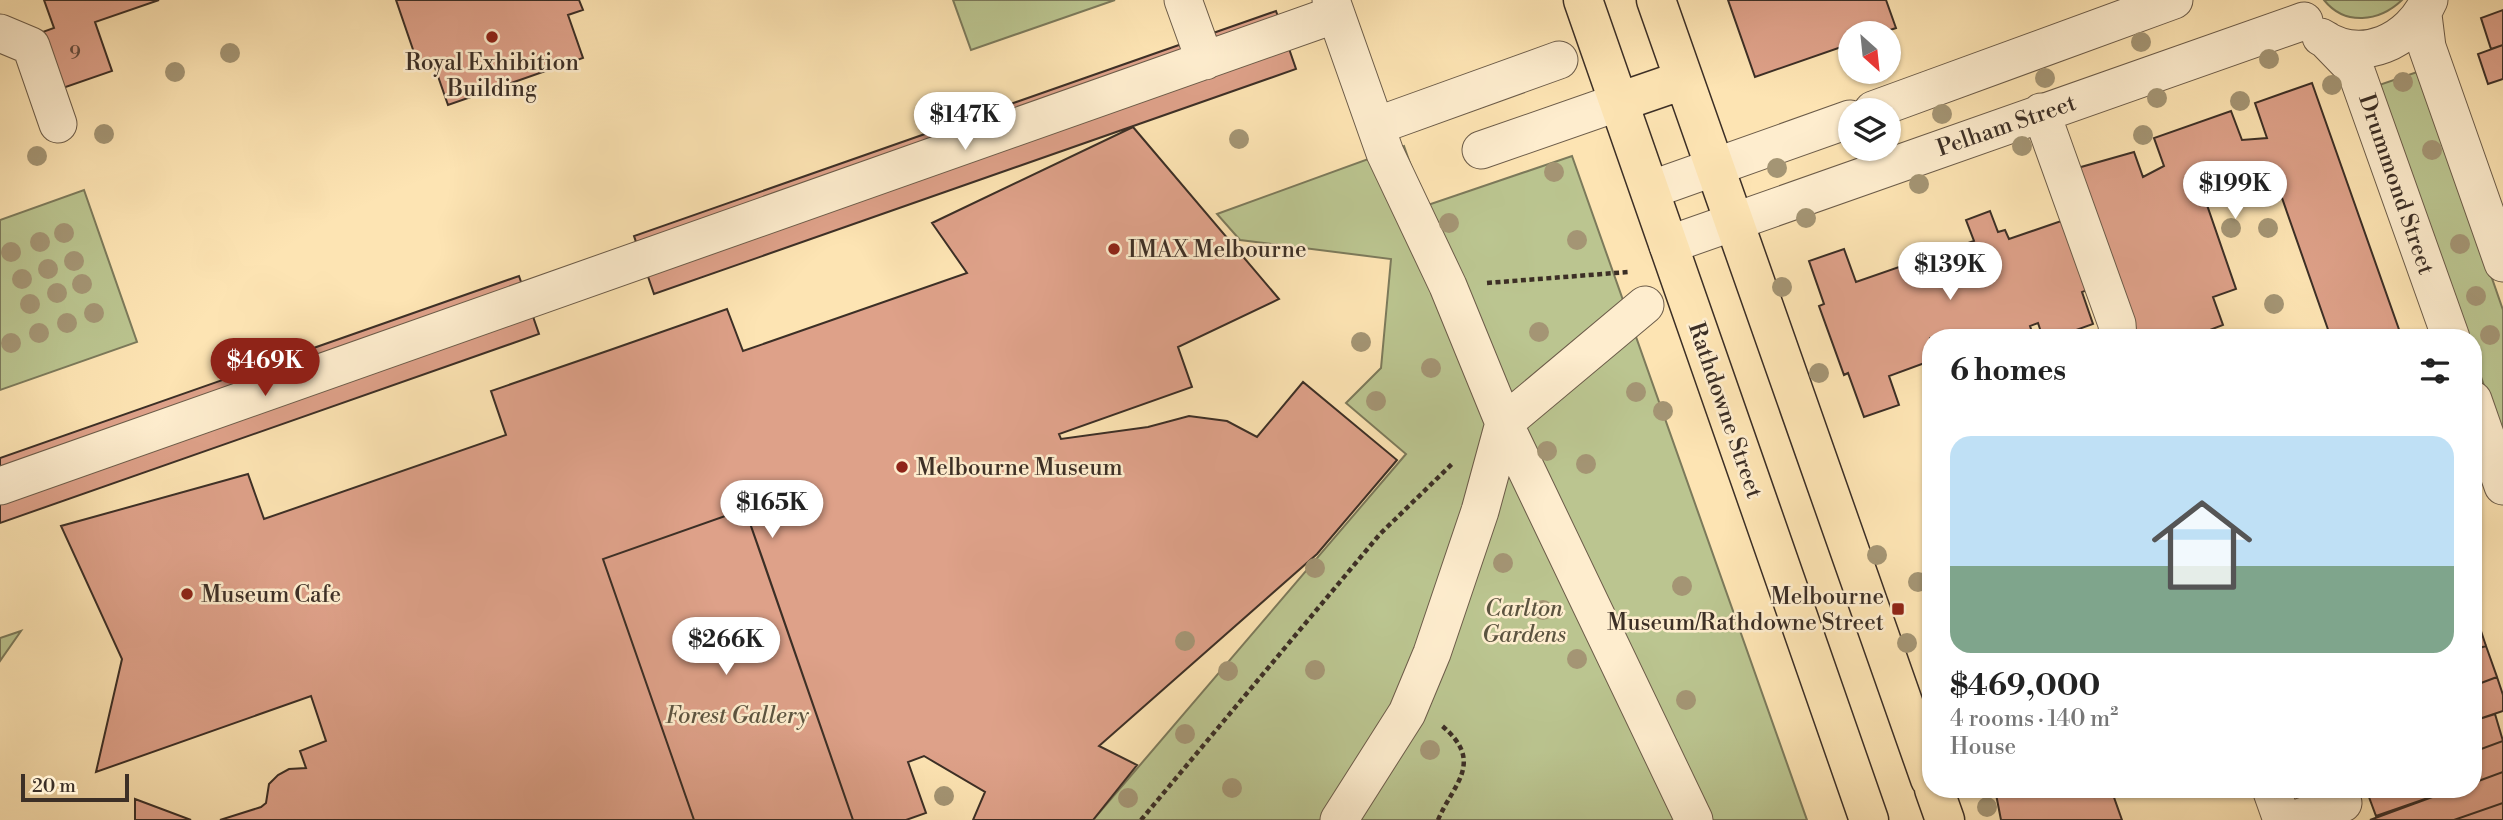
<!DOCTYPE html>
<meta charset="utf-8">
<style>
body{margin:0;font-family:"Libre Bodoni",serif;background:#f2f2f2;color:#222;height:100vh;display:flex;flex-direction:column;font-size:26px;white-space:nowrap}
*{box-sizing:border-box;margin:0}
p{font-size:23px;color:#767676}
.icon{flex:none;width:38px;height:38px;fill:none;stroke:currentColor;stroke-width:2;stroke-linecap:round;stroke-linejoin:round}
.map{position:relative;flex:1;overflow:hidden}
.panel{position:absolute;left:1922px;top:329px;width:560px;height:469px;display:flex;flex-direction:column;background:#fff;border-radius:28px;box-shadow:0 2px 5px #0004}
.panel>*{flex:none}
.needle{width:46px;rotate:153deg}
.fabs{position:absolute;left:1838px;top:21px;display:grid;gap:14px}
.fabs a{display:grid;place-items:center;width:63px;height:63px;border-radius:50%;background:#fff;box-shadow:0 2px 5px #0004;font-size:35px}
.scale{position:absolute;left:21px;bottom:18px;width:108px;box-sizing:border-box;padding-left:7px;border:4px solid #3c2f26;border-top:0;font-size:19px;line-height:24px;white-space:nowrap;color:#3c2f26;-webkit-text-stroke:5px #feedce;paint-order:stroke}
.price{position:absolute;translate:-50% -60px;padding:0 16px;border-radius:24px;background:#fff;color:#222;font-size:23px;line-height:46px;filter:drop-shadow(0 2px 4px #0008)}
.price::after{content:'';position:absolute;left:50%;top:42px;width:21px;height:16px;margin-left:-10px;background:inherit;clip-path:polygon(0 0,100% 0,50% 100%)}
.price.current{background:#8f2418;color:#fff}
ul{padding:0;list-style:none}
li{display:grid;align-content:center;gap:14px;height:371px;padding:0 28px}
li+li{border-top:2px solid #e0e0e0}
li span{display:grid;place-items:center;height:217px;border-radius:21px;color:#555}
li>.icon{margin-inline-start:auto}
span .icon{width:126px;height:126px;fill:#fffc;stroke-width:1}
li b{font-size:30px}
h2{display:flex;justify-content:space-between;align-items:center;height:84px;padding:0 28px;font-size:30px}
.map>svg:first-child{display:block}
</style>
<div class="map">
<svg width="2503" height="820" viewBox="0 0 2503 820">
<rect width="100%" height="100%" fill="#fde4b3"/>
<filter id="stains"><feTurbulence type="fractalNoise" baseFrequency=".00286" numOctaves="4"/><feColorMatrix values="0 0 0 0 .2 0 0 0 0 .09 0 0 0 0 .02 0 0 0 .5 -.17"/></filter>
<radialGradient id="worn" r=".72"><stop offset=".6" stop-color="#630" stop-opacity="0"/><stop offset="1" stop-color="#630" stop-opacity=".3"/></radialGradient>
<!-- green -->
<path fill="#bbc590" stroke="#7c7a5b" stroke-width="2" d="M953 0H1115L971 50Z
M2324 0H2402C2379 22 2345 26 2324 0Z
M2420 71 2503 310V440L2473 354V338H2467L2379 85Z
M1404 146 1425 206 1572 156 1807 820H1093L1406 454 1346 403 1381 368 1391 259 1240 240 1217 214Z
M84 190 137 342 0 390V220Z
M21 631 0 661V638Z"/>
<!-- building -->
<path fill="#dea189" stroke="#3c2f26" stroke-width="2" d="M44 0H159L95 22 112 71 57 90 37 34 54 28Z
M396 0H579L583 10 568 15 583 58 448 105 433 62 419 67Z
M1728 0H1886L1896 28 1881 33H1850V44L1755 77Z
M2503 10V45L2491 49 2481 18Z
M1276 11 1296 69 654 294 634 236Z
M2503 45V79L2488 84 2478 54Z
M2312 83 2402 338H2331L2275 178 2206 202 2236 289 2213 297 2223 325 2189 338H2138L2111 259 2074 169 2134 152 2143 177 2164 166 2154 138 2231 111 2242 140 2267 138 2255 103Z
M1133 127 1279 299 1178 347 1192 387 1059 434 1061 439 1148 427 1189 416 1227 421 1257 437 1303 382 1397 460 1317 554 1099 746 1137 765 1093 820H973L985 792 924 756 908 762 926 813 906 820H853L745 509 603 559 694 820H220L261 807 266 803 269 784 278 775 289 769 306 768 300 751 326 741 311 696 96 772 122 659 61 526 248 474 264 519 506 435 491 391 610 350 727 309 743 351 967 273 932 223Z
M1990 211 1998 232 2005 230 2009 239 2067 219 2090 289 2082 292 2093 324 2054 338H2043L2038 323 2030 326 2034 338H2008L2007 335 1998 338H1930V361L1889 376 1899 405 1864 417 1848 373 1844 375 1819 306 1824 304 1809 261 1844 249 1856 282 1974 241 1966 220Z
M519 276 539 334 0 523V458Z
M745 509 763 560 853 820H694L603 559Z
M2475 613 2486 646 2473 650V614Z
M2486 646 2497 677 2473 686V650Z
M2497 677 2503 695V711L2473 721V686Z
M2495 714 2503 741 2473 752V721Z
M2503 741V772L2473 783V752Z
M2503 772V803L2454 820H2370L2454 789H2473V783Z
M1995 789H2111L2122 820H2001Z
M2366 789H2454L2376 816Z
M135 799 191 820H135Z
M2503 803V820H2454Z"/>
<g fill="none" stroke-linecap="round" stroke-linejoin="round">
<!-- minor casing -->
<g stroke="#6c5c49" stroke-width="39">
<path id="minor" d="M1183 0 1205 61
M1331 0 1385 153 1448 286 1504 423 1694 820
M2423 15 2427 47 2503 263
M0 33 31 46 58 124
M2321 37C2362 65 2411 41 2429 0
M2326 40 2356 71 2451 338
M1873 110 2174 0
M2041 112 2117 324 2118 338
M1376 126 1559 60
M1481 150 1619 102
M1650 190 1850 119
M1668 245 2304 21
M2473 400 2503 486
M0 486 1336 14
M2271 789 2282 820
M1339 820 1407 713 1432 653 1480 511 1504 423 1645 305
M2292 820 2343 803 2338 789"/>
</g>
<!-- major casing -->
<g stroke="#3c2f26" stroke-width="41">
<path id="major" d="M1583 0 1869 820
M1656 0 1930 779
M1619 102 1683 80
M1934 789 1945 820"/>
</g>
<!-- path -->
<path stroke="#3c2f26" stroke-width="4.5" stroke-dasharray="5 3.5" stroke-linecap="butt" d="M1487 283 1628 272
M1141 820 1380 534 1454 462
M1438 820C1453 784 1486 762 1441 725"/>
<!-- minor -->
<use href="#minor" stroke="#feedce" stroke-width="37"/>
<!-- major -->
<use href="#major" stroke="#fde4b3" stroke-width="38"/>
</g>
<!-- trees -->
<g fill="#a49574">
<circle cx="2141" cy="42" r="10"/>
<circle cx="230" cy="53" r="10"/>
<circle cx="2269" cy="59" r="10"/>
<circle cx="175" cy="72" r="10"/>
<circle cx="2045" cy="78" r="10"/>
<circle cx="2403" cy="82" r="10"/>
<circle cx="2332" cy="85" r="10"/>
<circle cx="2157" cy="98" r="10"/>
<circle cx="2240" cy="101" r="10"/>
<circle cx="1942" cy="114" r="10"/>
<circle cx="104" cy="134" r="10"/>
<circle cx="2143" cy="135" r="10"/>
<circle cx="1239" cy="139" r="10"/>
<circle cx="2022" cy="146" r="10"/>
<circle cx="2432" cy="150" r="10"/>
<circle cx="37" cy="156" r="10"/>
<circle cx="1777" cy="168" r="10"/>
<circle cx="1554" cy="172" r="10"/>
<circle cx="1919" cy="184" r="10"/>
<circle cx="1806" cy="218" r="10"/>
<circle cx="1449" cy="223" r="10"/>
<circle cx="2231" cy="228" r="10"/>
<circle cx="2268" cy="228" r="10"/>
<circle cx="64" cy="233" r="10"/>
<circle cx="1577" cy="240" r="10"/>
<circle cx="40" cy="242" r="10"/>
<circle cx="2460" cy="244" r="10"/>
<circle cx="11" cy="252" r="10"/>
<circle cx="74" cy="261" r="10"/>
<circle cx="48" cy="269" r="10"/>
<circle cx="22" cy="279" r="10"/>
<circle cx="82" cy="284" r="10"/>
<circle cx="1782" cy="287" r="10"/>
<circle cx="57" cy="293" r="10"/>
<circle cx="2476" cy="296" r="10"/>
<circle cx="30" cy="304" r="10"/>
<circle cx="2274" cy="304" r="10"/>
<circle cx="94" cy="313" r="10"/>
<circle cx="67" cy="323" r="10"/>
<circle cx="1539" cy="332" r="10"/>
<circle cx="39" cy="333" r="10"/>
<circle cx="2490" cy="335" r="10"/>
<circle cx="1361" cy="342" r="10"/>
<circle cx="11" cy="343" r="10"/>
<circle cx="1431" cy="368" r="10"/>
<circle cx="1819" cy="373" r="10"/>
<circle cx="1636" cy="392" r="10"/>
<circle cx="1376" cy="401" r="10"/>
<circle cx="1663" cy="411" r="10"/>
<circle cx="1547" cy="451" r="10"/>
<circle cx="1586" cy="464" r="10"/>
<circle cx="1877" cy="555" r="10"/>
<circle cx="1503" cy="563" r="10"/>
<circle cx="1315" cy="568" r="10"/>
<circle cx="1918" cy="582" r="10"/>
<circle cx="1682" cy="586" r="10"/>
<circle cx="1543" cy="610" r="10"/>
<circle cx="1185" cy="641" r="10"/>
<circle cx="1907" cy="643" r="10"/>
<circle cx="1577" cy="659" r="10"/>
<circle cx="1315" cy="670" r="10"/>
<circle cx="1228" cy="671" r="10"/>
<circle cx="1686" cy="700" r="10"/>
<circle cx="1185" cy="734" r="10"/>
<circle cx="1430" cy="750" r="10"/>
<circle cx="1232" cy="788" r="10"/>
<circle cx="944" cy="796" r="10"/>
<circle cx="1128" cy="798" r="10"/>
<circle cx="1987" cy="807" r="10"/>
</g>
<!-- markers -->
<g fill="#8f2418" stroke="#feedce" stroke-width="2.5">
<circle cx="492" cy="37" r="7"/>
<circle cx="1114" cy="249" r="7"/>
<circle cx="902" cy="467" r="7"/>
<circle cx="187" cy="594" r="7"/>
<rect x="1891" y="602" width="14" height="14" rx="3.5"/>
</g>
<g text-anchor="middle" stroke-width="5" stroke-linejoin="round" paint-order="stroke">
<!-- number labels -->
<g font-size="19" fill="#644c3f">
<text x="75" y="59">9</text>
</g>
<!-- poi labels -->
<g font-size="23" fill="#3c2f26" stroke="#feedce" text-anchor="start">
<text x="492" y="70" text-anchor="middle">Royal Exhibition<tspan x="492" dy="26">Building</tspan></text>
<text x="1128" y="257">IMAX Melbourne</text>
<text x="916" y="475">Melbourne Museum</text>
<text x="201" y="602">Museum Cafe</text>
<text x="1884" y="604" text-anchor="end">Melbourne<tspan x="1884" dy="26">Museum/Rathdowne Street</tspan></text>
</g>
<!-- street labels -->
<g font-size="23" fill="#3c2f26" stroke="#feedce">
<text transform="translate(2006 125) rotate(-19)" y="8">Pelham Street</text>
<text transform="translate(2397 184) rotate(71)" y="8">Drummond Street</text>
<text transform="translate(1726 410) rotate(71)" y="8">Rathdowne Street</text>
</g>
<!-- park labels -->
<g font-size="23" font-style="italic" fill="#5c5440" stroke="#feedce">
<text x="1524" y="616">Carlton<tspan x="1524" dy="26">Gardens</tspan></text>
<text x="737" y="723">Forest Gallery</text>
</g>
</g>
<rect width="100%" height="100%" filter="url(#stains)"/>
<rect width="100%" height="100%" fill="url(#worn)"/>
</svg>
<div class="fabs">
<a><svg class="needle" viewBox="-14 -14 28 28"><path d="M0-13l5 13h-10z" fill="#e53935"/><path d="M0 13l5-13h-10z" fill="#767676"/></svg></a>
<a><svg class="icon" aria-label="layers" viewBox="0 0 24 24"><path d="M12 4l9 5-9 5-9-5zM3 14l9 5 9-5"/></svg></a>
</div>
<div class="scale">20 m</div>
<b class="price" style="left:965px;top:152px">$147K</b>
<b class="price" style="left:2235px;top:221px">$199K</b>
<b class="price" style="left:1950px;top:302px">$139K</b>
<b class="price current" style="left:265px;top:398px">$469K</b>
<b class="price" style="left:772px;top:540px">$165K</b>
<b class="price" style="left:726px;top:677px">$266K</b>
<section class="panel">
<h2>6 homes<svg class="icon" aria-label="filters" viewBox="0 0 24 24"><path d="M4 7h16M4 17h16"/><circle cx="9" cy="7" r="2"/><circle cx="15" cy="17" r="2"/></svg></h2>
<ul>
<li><span style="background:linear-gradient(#bfe0f5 60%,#7fa58c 0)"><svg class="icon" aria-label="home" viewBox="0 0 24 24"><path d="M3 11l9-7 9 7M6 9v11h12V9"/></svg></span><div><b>$469,000</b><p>4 rooms · 140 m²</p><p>House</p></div></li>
</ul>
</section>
</div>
